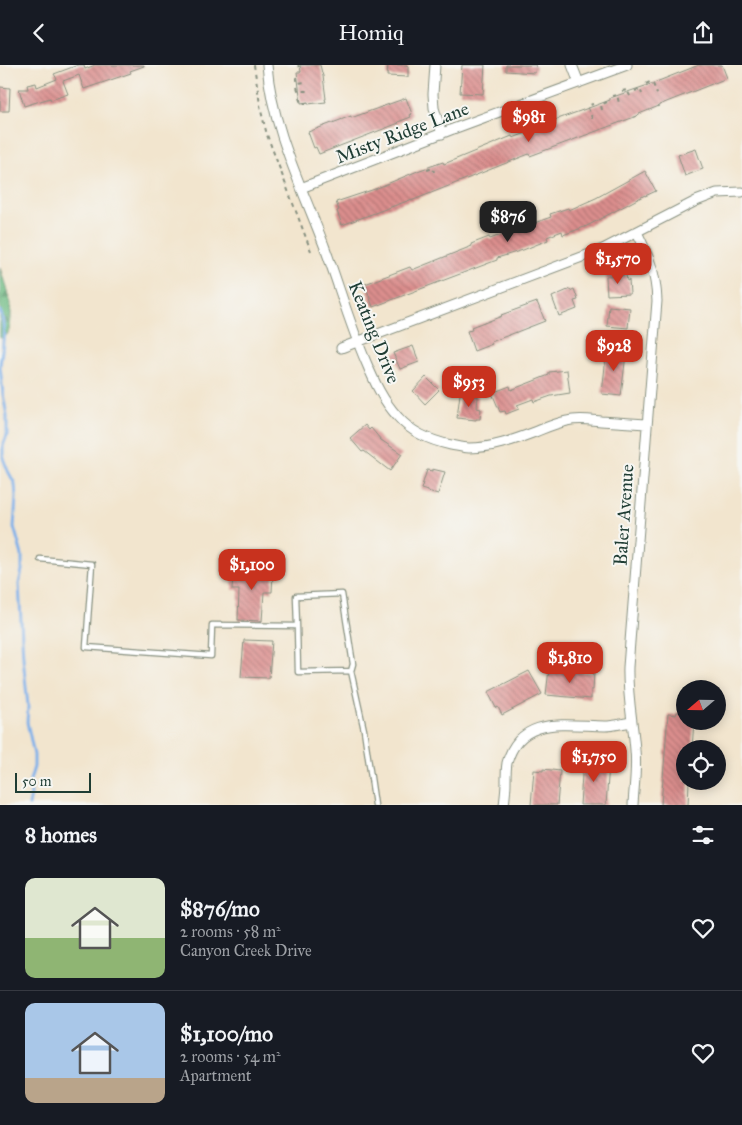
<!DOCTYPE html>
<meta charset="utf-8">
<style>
body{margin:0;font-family:"IM FELL Great Primer",serif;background:#20242c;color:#f1f3f6;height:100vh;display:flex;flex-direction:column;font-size:19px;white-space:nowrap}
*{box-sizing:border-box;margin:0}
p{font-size:16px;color:#9ea1a6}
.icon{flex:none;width:28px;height:28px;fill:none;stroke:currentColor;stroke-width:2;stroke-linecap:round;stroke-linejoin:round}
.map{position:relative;height:740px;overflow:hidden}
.panel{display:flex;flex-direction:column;background:#171b24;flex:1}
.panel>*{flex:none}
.needle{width:32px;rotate:250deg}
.controls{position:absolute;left:676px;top:615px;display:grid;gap:10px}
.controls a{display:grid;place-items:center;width:50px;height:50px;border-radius:50%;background:#171b24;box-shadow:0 2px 12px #0003;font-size:25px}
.scale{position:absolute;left:15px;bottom:12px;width:76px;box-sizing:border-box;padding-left:5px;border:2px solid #1f3d34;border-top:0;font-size:14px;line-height:18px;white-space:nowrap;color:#1f3d34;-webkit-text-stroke:4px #f6f6f2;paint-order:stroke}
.price{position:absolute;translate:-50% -42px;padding:0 11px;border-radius:10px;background:#c8321e;color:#fff;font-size:16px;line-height:32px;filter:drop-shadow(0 1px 2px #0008)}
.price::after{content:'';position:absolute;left:50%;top:30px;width:15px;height:11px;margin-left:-8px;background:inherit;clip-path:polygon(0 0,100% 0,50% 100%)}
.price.on{background:#222;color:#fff}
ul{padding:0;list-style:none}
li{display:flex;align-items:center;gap:15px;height:125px;padding:0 25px}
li+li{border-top:1px solid #363941}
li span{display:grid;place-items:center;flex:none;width:140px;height:100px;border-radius:10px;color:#555}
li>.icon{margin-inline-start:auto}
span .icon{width:60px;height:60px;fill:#fffc;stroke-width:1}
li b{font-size:21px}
h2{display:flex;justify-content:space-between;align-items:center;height:60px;padding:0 25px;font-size:21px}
header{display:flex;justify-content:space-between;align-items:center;height:65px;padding:0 25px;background:#171b24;font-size:22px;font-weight:600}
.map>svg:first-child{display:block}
</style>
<header><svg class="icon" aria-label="back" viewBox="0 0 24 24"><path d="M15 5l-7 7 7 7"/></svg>Homiq<svg class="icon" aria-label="share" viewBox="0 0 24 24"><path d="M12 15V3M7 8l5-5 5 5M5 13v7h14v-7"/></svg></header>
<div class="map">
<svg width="742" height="740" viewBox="0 0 742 740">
<defs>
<pattern id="forest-firs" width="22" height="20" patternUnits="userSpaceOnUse" patternTransform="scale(1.25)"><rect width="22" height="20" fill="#70bc84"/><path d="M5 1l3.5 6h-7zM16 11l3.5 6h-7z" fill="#5b9a6d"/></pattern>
<pattern id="building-back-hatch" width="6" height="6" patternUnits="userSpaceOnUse" patternTransform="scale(1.25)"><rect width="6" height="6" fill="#db8e8d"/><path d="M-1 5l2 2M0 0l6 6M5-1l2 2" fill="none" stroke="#b17574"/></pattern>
</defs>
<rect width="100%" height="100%" fill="#f6f6f2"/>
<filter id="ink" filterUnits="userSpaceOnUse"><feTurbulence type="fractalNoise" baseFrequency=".02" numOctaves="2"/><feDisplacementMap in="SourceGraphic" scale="10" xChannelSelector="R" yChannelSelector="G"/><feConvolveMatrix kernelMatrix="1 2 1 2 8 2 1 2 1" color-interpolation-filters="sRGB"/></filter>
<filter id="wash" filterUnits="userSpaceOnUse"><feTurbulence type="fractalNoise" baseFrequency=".0096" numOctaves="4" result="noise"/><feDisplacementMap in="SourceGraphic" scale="20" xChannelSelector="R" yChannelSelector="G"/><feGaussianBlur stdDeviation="1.12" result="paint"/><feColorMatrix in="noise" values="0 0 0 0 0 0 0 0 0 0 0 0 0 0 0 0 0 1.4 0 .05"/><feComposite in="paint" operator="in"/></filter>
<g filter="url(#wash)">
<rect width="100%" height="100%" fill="#f2e5ce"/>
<!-- forest -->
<path fill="url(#forest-firs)" stroke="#487c5c" d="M0 203C6 223 14 241 10 262 8 269 7 272 0 273Z"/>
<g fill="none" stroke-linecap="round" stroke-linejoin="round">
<!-- stream -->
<path stroke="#7db0ea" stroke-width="3" d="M0 246C7 261 2 284 0 301
M0 301 3 329 7 351V370L3 381V393L8 406 15 419 16 432 14 462 22 490V505L19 519 23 593 28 641 27 657 34 690V702L30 715 31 730 29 740"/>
</g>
<g id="blocks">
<!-- building -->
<path fill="url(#building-back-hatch)" d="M78 0H84L85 4 95 0H144V1L130 6 131 8 84 24 79 10 63 16 68 29 51 35 50 33 24 41 19 24H28L27 20 36 18 37 22 57 14 54 9Z
M300 0H320L322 8 323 11 326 34H325L326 37 308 39V37L301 38 297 7H301Z
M388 0H407V1H408V12L387 11Z
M462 0H485L483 29 460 28Z
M506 0H536L535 8 506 6Z
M699 0H722L727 13 659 40V41L639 49 637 51 530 91 529 89 411 136 410 135 342 160 337 146 339 145 336 137 375 124 420 105 443 97 444 99 512 71 513 73 542 62 541 60 594 41 610 35V33L651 19Z
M0 22 10 23 9 46H0Z
M406 33 412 49 410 50 411 52 398 57 399 58 319 89 316 82 314 83 308 67 351 51V53Z
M696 84 703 104 685 111 678 90Z
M645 106 656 126 645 131V130L587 161 563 170 562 166 547 172 548 175 523 185 497 193V195L373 242 365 219 410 202 412 205 472 181 471 179 489 172 490 174 551 152 550 149 568 143 569 145 596 133Z
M626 210 627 216 629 215 630 229 607 230 606 211Z
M570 224V226L574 224 578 235 574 236 577 244 559 251 552 232Z
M537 237 545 256 491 277 492 279 474 286 467 266 472 265 471 262 484 257V258L502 251 501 250Z
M609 241 630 243 628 263 607 261Z
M413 281 419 297 400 304 393 288Z
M607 282 624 284 623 289H626L621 331 602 329Z
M567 305 570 328 551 331 534 337 533 334 517 340 519 344 506 349 505 346 500 347 492 328 510 321 511 325 549 310V307Z
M426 312 439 325 425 339 413 326Z
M460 329 478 331 477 343 481 344 480 354H476V355L457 353Z
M365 360 369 365 371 363 381 375 402 389 390 406 364 386 362 387 350 373Z
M432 404 445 407 438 429 421 424 427 405 432 406Z
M240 501 267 502V509H273L272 527H264L262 556 238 555 239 525H232L233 508H239Z
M244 575 272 576 269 613 241 612Z
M549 604 594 608 593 625H591V634L546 630Z
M529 606 542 629 502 650 498 642 496 643 488 627Z
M677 647 685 648V656H694L692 684H685V716H689L688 740H661L668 649 676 650Z
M583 695 598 696V698L609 699 606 740H580Z
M543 704 560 706 557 740H531L534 705 543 706Z"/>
</g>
</g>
<g filter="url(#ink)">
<use href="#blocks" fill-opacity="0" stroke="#889181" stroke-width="1"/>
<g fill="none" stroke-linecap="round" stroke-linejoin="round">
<!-- lane casing -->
<g stroke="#889181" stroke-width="7">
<path id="lane" d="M40 494 92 499 86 582 211 591 212 560 297 561 298 607 351 606 364 665 375 740
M297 561 296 531 342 529 353 599 351 606"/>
</g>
<!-- street casing -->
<g stroke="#889181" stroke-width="11">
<path id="street" d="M267 0C272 64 303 124 325 183 339 221 350 260 366 297 374 316 383 336 398 352 411 367 432 376 451 380 457 381 463 383 469 383 492 383 514 375 535 367 545 363 556 358 567 356 578 353 590 355 601 356 616 357 631 358 646 359
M435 0 433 29 434 43 442 69
M572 0 579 18
M301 123 453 64 627 0
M341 283 603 184 696 136 717 128 742 127
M504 740C505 732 506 725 506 717 506 710 506 704 507 698 520 649 568 661 605 661 614 661 623 658 632 657
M633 740C634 721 637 703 635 685 633 657 627 630 628 602L657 236C656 208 649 192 637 167"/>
</g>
<!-- path -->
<path stroke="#889181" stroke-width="2" stroke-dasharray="4 4" stroke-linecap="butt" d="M254 0 261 46 267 70 311 186
M298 0 299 2
M296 12 298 18 305 17
M646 19 650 17 653 19 657 28 656 29
M297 22 298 25 300 26H307
M622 26 627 25 631 33
M635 26 640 24 642 29
M612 31 617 30 619 38
M299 33 301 38H308
M602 45 601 40 607 37
M593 53H592L588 43 590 40 593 39
M427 105 433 103 434 107"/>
<!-- lane -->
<use href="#lane" stroke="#fff" stroke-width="4.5"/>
<!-- street -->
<use href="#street" stroke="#fff" stroke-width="9"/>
</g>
</g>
<g text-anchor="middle" stroke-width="4" stroke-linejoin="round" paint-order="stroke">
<!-- street labels -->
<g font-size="19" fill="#1f3d34" stroke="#f6f6f2">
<text transform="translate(402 67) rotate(-21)" y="7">Misty Ridge Lane</text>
<text transform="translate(375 267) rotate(68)" y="7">Keating Drive</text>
<text transform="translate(623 450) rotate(-86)" y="7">Baler Avenue</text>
</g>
</g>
</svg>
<div class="controls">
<a><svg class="needle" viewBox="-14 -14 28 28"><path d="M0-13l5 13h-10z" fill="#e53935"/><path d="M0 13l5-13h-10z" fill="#9ea1a6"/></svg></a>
<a><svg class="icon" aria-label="locate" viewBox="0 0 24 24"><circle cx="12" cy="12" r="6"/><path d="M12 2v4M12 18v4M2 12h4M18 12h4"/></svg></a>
</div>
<div class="scale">50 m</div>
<b class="price" style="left:529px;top:78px">$981</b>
<b class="price on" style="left:508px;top:178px">$876</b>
<b class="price" style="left:618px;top:220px">$1,570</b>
<b class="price" style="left:614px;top:307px">$928</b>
<b class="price" style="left:469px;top:343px">$953</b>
<b class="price" style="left:252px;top:526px">$1,100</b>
<b class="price" style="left:570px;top:619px">$1,810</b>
<b class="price" style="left:594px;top:718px">$1,750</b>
</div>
<section class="panel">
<h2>8 homes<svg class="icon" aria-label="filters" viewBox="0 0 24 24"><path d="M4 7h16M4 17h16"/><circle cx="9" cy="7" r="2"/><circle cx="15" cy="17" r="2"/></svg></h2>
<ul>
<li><span style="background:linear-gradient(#dfe7d0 60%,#8fb573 0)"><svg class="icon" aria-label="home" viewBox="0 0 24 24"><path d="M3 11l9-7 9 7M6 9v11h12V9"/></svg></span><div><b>$876/mo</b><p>2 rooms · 58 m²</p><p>Canyon Creek Drive</p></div><svg class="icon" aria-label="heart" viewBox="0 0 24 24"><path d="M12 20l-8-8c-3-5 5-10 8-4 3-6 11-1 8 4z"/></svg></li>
<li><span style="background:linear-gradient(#a9c7e8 75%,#b9a48a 0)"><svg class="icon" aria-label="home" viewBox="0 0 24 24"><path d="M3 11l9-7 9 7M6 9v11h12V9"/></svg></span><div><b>$1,100/mo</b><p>2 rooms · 54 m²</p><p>Apartment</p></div><svg class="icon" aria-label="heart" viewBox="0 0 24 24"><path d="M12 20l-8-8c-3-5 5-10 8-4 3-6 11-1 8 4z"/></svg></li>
</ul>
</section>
